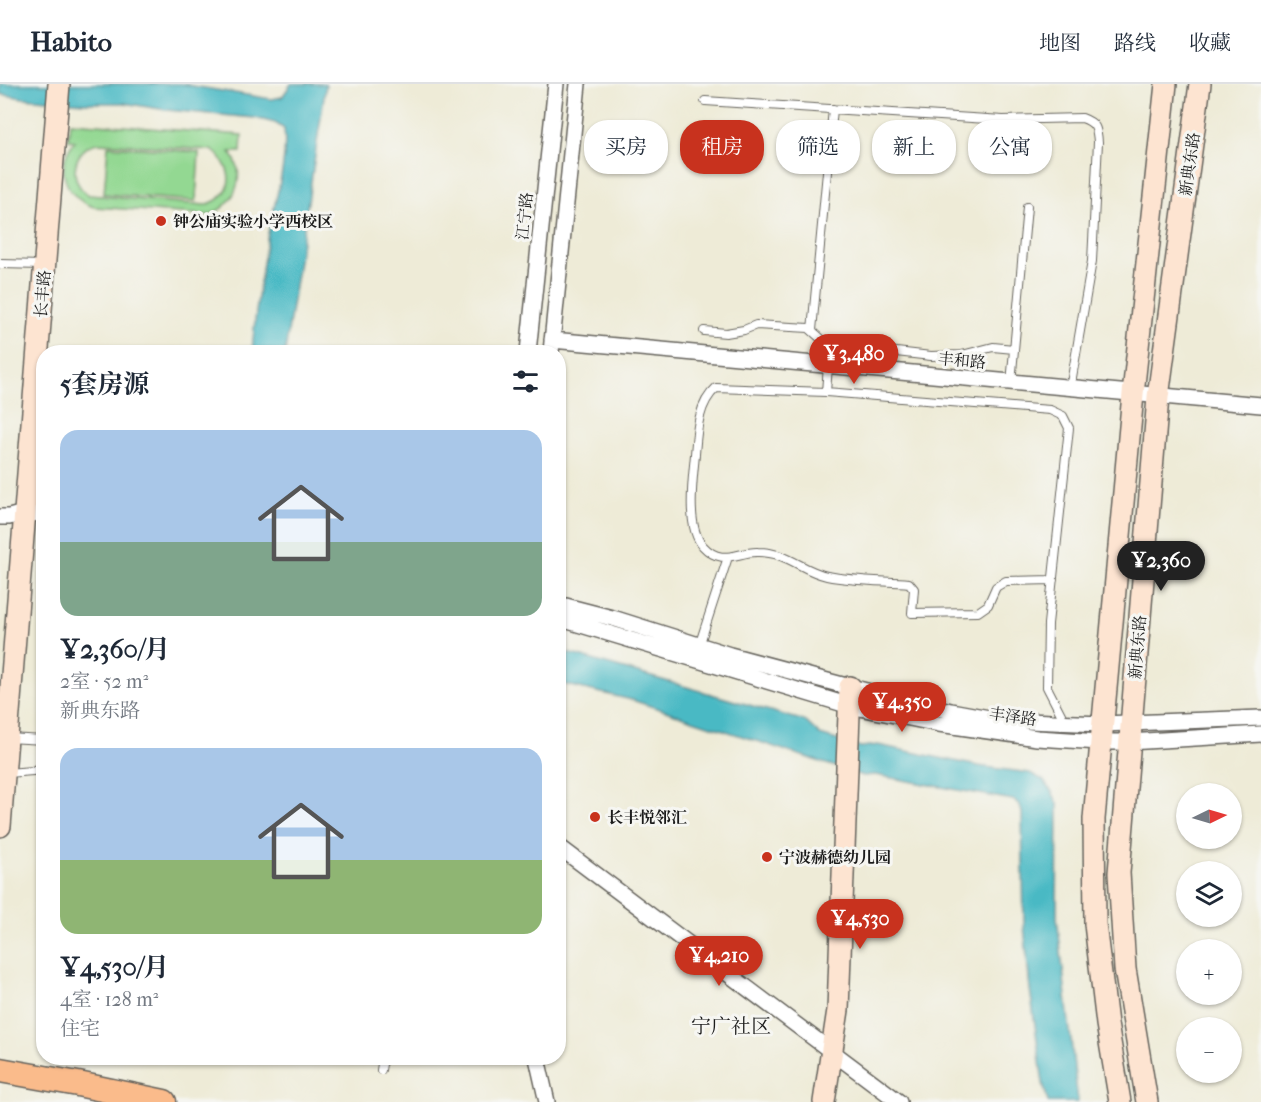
<!DOCTYPE html>
<html lang="zh">
<meta charset="utf-8">
<style>
body{margin:0;font-family:"IM FELL French Canon","Noto Serif SC",serif;background:#f6f6f7;color:#1f2937;height:100vh;display:flex;flex-direction:column;font-size:22px;white-space:nowrap}
*{box-sizing:border-box;margin:0}
p{font-size:20px;color:#747a83}
.icon{flex:none;width:33px;height:33px;fill:none;stroke:currentColor;stroke-width:2;stroke-linecap:round;stroke-linejoin:round}
.map{position:relative;flex:1;overflow:hidden}
.sheet{position:absolute;left:36px;top:261px;width:530px;height:720px;display:flex;flex-direction:column;background:#fff;border-radius:24px;box-shadow:0 2px 4px #0004}
.sheet>*{flex:none}
.banner{position:absolute;left:584px;top:36px;width:570px;height:54px;display:flex;gap:12px}
.needle{width:39px;rotate:85deg}
.fabs{position:absolute;left:1176px;top:699px;display:grid;gap:12px}
.fabs a{display:grid;place-items:center;width:66px;height:66px;border-radius:50%;background:#fff;box-shadow:0 2px 4px #0004;font-size:30px}
.price{position:absolute;translate:-50% -51px;padding:0 14px;border-radius:21px;background:#c8321e;color:#fff;font-size:20px;line-height:39px;filter:drop-shadow(0 2px 3px #0008)}
.price::after{content:'';position:absolute;left:50%;top:36px;width:18px;height:14px;margin-left:-9px;background:inherit;clip-path:polygon(0 0,100% 0,50% 100%)}
.price.on{background:#222;color:#fff}
ul{padding:0;list-style:none}
li{display:grid;align-content:center;gap:12px;height:318px;padding:0 24px}
li span{display:grid;place-items:center;height:186px;border-radius:18px;color:#555}
li>.icon{margin-inline-start:auto}
span .icon{width:108px;height:108px;fill:#fffc;stroke-width:1}
li b{font-size:26px}
h2{display:flex;justify-content:space-between;align-items:center;height:72px;padding:0 24px;font-size:26px}
.tag{padding:0 21px;border-radius:24px;background:#fff;box-shadow:0 2px 4px #0004;font-size:21px;line-height:54px}
.tag.on{background:#c8321e;color:#fff}
header{display:flex;align-items:center;gap:36px;box-sizing:border-box;height:84px;padding:0 30px;background:#fff;border-bottom:2px solid #e0e1e3}
header strong{font-size:28px}
nav{display:flex;gap:33px;margin-inline-start:auto;font-size:21px}
.map>svg:first-child{display:block}
</style>
<header>
<strong>Habito</strong>
<nav><a>地图</a><a>路线</a><a>收藏</a></nav>
</header>
<div class="map">
<svg width="1261" height="1018" viewBox="0 0 1261 1018">
<rect width="100%" height="100%" fill="#f6f6f2"/>
<filter id="ink" filterUnits="userSpaceOnUse"><feTurbulence type="fractalNoise" baseFrequency=".0167" numOctaves="2"/><feDisplacementMap in="SourceGraphic" scale="12" xChannelSelector="R" yChannelSelector="G"/><feConvolveMatrix kernelMatrix="1 2 1 2 8 2 1 2 1" color-interpolation-filters="sRGB"/></filter>
<filter id="wash" filterUnits="userSpaceOnUse"><feTurbulence type="fractalNoise" baseFrequency=".008" numOctaves="4" result="noise"/><feDisplacementMap in="SourceGraphic" scale="24" xChannelSelector="R" yChannelSelector="G"/><feGaussianBlur stdDeviation="1.35" result="paint"/><feColorMatrix in="noise" values="0 0 0 0 0 0 0 0 0 0 0 0 0 0 0 0 0 1.4 0 .05"/><feComposite in="paint" operator="in"/></filter>
<g filter="url(#wash)">
<rect width="100%" height="100%" fill="#eeebd7"/>
<!-- green -->
<path fill="#93d892" stroke="#587a57" stroke-width="1.5" fill-rule="evenodd" d="M70 38 242 51 241 68H230C248 92 235 121 209 131L94 123C64 113 54 82 75 57L68 56ZM99 59 212 66C235 84 236 112 205 121L89 111C66 98 73 62 99 59Z
M108 62 199 68 196 117 104 110Z"/>
<!-- water -->
<path fill="#4ab9c4" stroke="#336a70" stroke-width="1.5" d="M0 0H181L271 15 282 13 291 0H326L285 268H252C255 229 261 189 268 149 275 116 288 79 284 45L275 39 255 34 166 26 124 19H85L23 14 0 10Z
M558 566 805 637 820 651 861 663 878 661 978 682 1030 689 1043 696 1052 708 1058 720 1057 833 1078 1018H1048L1043 999 1030 905 1024 842 1022 729 1020 721 1013 716 875 691 863 692 632 616 558 599Z"/>
</g>
<g filter="url(#ink)">
<g fill="none" stroke-linecap="round" stroke-linejoin="round">
<!-- lane casing -->
<g stroke="#66645d" stroke-width="10">
<path id="lane" d="M705 17 1003 36 1082 34C1096 39 1097 44 1098 58L1092 177 1070 305
M0 180 43 181
M812 246 833 25
M704 247 726 249 744 246 756 241 809 244 827 260 931 272 962 271 993 263 1014 265
M828 282 826 308 1050 326 1063 332 1069 344 1048 540 1047 603 1065 638
M1011 299 1027 123
M826 308 716 304C695 323 697 355 694 381 692 402 687 445 703 462 722 483 738 467 758 468 788 468 802 487 827 492 853 497 882 497 909 499L914 505 912 529 978 528 988 521 996 503 1006 497 1053 496
M699 562 728 473
M8 654 44 656
M7 689 33 687 44 681
M381 986 383 974"/>
</g>
<!-- street casing -->
<g stroke="#66645d" stroke-width="18">
<path id="street" d="M552 256 1261 321
M528 268 556 0
M551 268 578 0
M0 433H9L24 429 44 430
M558 520 616 535 730 571 850 603 951 627 1000 636 1102 640 1261 634
M558 534 850 622 939 640 1037 654 1100 658H1129L1261 650
M558 762 899 1018
M537 974 547 1018"/>
</g>
<!-- secondary casing -->
<g stroke="#66645d" stroke-width="24">
<path id="secondary" d="M0 742 59 0
M824 1018 838 926 850 603
M1120 1018 1107 940 1095 840 1094 735 1133 310 1166 0
M1147 1018 1125 885 1119 789 1158 313 1200 0"/>
</g>
<!-- primary casing -->
<g stroke="#66645d" stroke-width="27">
<path id="primary" d="M0 986 78 1000 164 1018"/>
</g>
<!-- lane -->
<use href="#lane" stroke="#fff" stroke-width="8"/>
<!-- street -->
<use href="#street" stroke="#fff" stroke-width="15"/>
<!-- secondary -->
<use href="#secondary" stroke="#fde4d1" stroke-width="21"/>
<!-- primary -->
<use href="#primary" stroke="#fabb8b" stroke-width="24"/>
</g>
</g>
<!-- markers -->
<g fill="#c8321e" stroke="#f6f6f2" stroke-width="2">
<circle cx="161" cy="137" r="6"/>
<circle cx="595" cy="733" r="6"/>
<circle cx="767" cy="773" r="6"/>
</g>
<g text-anchor="middle" stroke-width="6" stroke-linejoin="round" paint-order="stroke">
<!-- street labels -->
<g font-size="16" fill="#1c1c1c" stroke="#f6f6f2">
<text transform="translate(1189 80) rotate(-82)" y="6">新典东路</text>
<text transform="translate(524 132) rotate(-84)" y="6">江宁路</text>
<text transform="translate(42 210) rotate(-85)" y="6">长丰路</text>
<text transform="translate(962 276) rotate(5)" y="6">丰和路</text>
<text transform="translate(1137 563) rotate(-85)" y="6">新典东路</text>
<text transform="translate(1013 632) rotate(8)" y="6">丰泽路</text>
</g>
<!-- poi labels -->
<g font-size="16" font-weight="bold" fill="#1c1c1c" stroke="#f6f6f2" text-anchor="start">
<text x="173" y="143">钟公庙实验小学西校区</text>
<text x="607" y="739">长丰悦邻汇</text>
<text x="779" y="779">宁波赫德幼儿园</text>
</g>
<!-- quarter labels -->
<g font-size="20" fill="#1c1c1c" stroke="#f6f6f2">
<text x="731" y="949">宁广社区</text>
</g>
</g>
</svg>
<div class="fabs">
<a><svg class="needle" viewBox="-14 -14 28 28"><path d="M0-13l5 13h-10z" fill="#e53935"/><path d="M0 13l5-13h-10z" fill="#747a83"/></svg></a>
<a><svg class="icon" aria-label="layers" viewBox="0 0 24 24"><path d="M12 4l9 5-9 5-9-5zM3 14l9 5 9-5"/></svg></a>
<a>+</a>
<a>−</a>
</div>
<b class="price" style="left:854px;top:301px">¥3,480</b>
<b class="price on" style="left:1161px;top:508px">¥2,360</b>
<b class="price" style="left:902px;top:649px">¥4,350</b>
<b class="price" style="left:860px;top:866px">¥4,530</b>
<b class="price" style="left:719px;top:903px">¥4,210</b>
<div class="banner">
<a class="tag">买房</a>
<a class="tag on">租房</a>
<a class="tag">筛选</a>
<a class="tag">新上</a>
<a class="tag">公寓</a>
</div>
<section class="sheet">
<h2>5套房源<svg class="icon" aria-label="filters" viewBox="0 0 24 24"><path d="M4 7h16M4 17h16"/><circle cx="9" cy="7" r="2"/><circle cx="15" cy="17" r="2"/></svg></h2>
<ul>
<li><span style="background:linear-gradient(#a9c7e8 60%,#7fa58c 0)"><svg class="icon" aria-label="home" viewBox="0 0 24 24"><path d="M3 11l9-7 9 7M6 9v11h12V9"/></svg></span><div><b>¥2,360/月</b><p>2室 · 52 m²</p><p>新典东路</p></div></li>
<li><span style="background:linear-gradient(#a9c7e8 60%,#8fb573 0)"><svg class="icon" aria-label="home" viewBox="0 0 24 24"><path d="M3 11l9-7 9 7M6 9v11h12V9"/></svg></span><div><b>¥4,530/月</b><p>4室 · 128 m²</p><p>住宅</p></div></li>
</ul>
</section>
</div>
